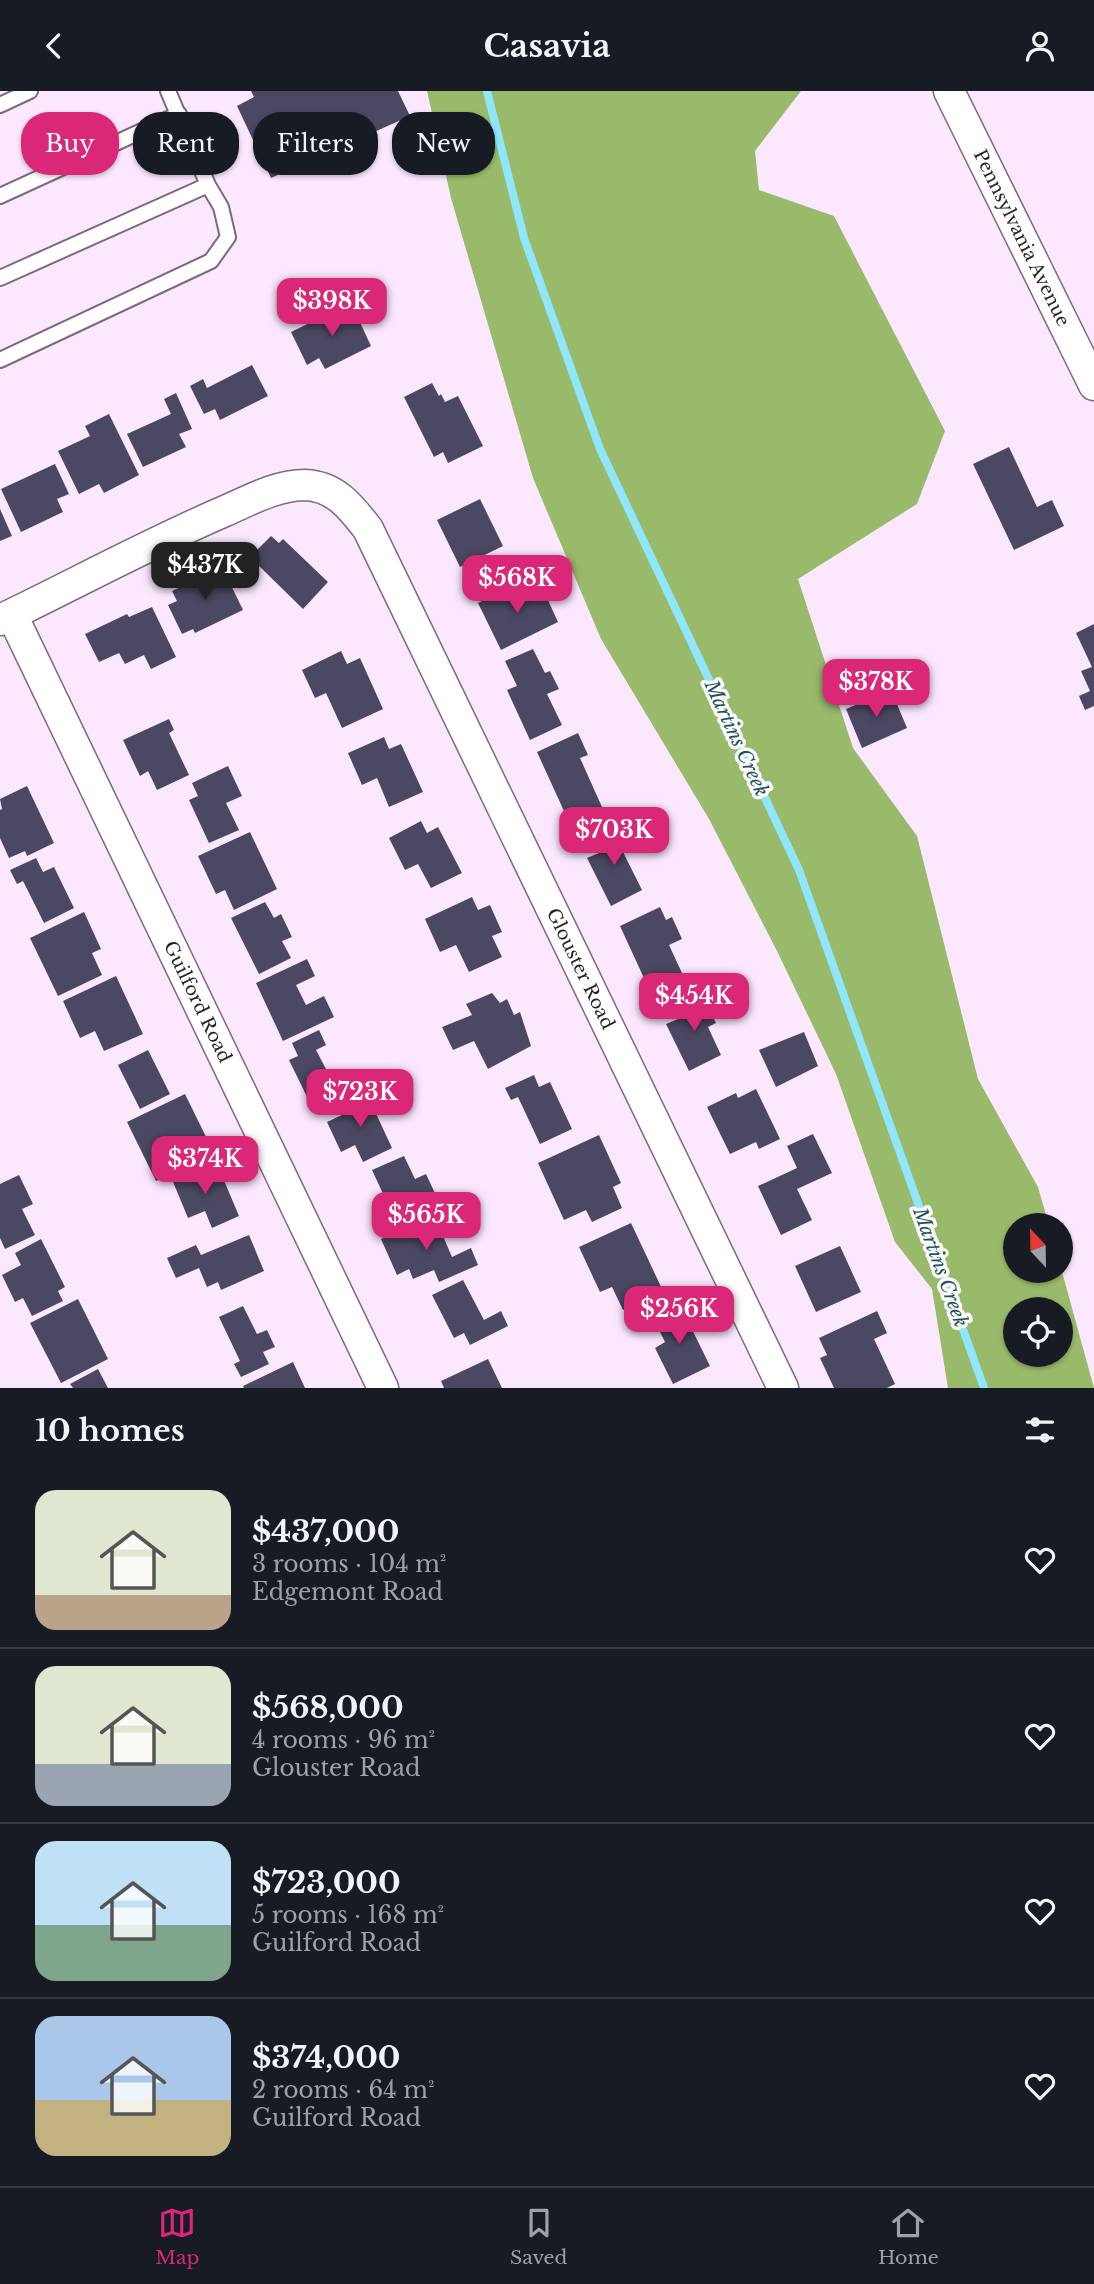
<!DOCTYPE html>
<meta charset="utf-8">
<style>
body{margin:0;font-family:"Libre Baskerville",serif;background:#20242c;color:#f1f3f6;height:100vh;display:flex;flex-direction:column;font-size:26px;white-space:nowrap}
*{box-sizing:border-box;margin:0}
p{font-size:23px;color:#9ea1a6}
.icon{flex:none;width:38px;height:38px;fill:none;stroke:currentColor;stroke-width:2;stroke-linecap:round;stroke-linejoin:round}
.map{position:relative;height:1297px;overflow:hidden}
.drawer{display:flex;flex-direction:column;background:#171b24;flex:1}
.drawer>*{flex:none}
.top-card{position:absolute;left:21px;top:21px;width:700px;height:63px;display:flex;gap:14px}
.needle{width:46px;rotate:338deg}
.buttons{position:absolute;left:1003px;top:1122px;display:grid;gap:14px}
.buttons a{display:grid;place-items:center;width:70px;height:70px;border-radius:50%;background:#171b24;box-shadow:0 2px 5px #0004;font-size:35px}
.price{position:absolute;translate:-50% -60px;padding:0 16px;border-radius:14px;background:#db2777;color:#fff;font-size:23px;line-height:46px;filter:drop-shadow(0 2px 4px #0008)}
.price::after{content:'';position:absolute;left:50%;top:42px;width:21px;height:16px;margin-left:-10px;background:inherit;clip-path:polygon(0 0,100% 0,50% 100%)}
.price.on{background:#222;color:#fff}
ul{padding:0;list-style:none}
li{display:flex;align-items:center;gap:21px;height:175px;padding:0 35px}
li+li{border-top:2px solid #363941}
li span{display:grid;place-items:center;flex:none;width:196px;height:140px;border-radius:21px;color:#555}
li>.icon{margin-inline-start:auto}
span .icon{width:84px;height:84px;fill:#fffc;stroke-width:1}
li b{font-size:30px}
h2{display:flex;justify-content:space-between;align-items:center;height:84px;padding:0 35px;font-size:30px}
.pill{padding:0 24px;border-radius:28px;background:#171b24;box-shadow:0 2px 5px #0004;font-size:24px;line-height:63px}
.pill.on{background:#db2777;color:#fff}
header{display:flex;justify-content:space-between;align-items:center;height:91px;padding:0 35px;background:#171b24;font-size:32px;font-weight:700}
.tab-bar{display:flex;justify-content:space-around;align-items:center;height:98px;border-top:2px solid #363941;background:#171b24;font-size:19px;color:#9ea1a6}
.tab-bar a{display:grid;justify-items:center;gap:4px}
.tab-bar .on{color:#db2777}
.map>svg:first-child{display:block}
</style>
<header><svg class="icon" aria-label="back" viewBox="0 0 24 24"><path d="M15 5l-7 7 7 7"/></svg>Casavia<svg class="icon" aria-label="person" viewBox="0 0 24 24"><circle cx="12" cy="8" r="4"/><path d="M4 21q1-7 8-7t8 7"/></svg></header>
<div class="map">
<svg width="1094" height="1297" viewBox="0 0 1094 1297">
<rect width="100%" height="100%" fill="#fbe8ff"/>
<!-- forest -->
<path fill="#9aba6b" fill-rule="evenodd" d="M427 0H801L755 60 759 99 834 125 945 340 917 413 798 488 853 657 917 745 978 988 1038 1096 1049 1134H1015V1180H1060L1061 1177 1094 1297H948L932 1198 895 1151 836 983 777 860 709 728 601 548 533 387 451 107ZM1015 1218H1060V1264H1015Z"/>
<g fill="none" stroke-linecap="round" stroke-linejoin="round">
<!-- stream -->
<path stroke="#8fe7fd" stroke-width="8" d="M487 0 524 147 600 358 799 779 984 1297"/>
</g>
<!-- building -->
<path fill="#4b4863" d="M251 0H398L410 25 271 87 237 15 254 6Z
M351 212 371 255 325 278 319 267 307 274 291 241Z
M252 274 268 305 220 329 215 318 204 323 190 295 203 288 207 297Z
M432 292 439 305 441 303 445 311 458 305 483 355 448 372 443 361 434 366 404 306Z
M176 302 192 338 179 343 186 356 143 376 127 343 171 323 164 308Z
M109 323 139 384 104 402 99 393 79 403 58 360 90 345 85 335Z
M1009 356 1037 416 1052 409 1064 435 1014 459 973 373Z
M55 373 69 403 57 408 63 421 21 441 1 398Z
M480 408 503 455 460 476 437 429Z
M0 418 12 445 0 450Z
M271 445 279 452 283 448 328 491 303 518 250 466Z
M222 476 243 519 195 542 193 538 182 543 168 514 177 510 172 500Z
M541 494 558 531 501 559 478 512 508 497 513 508Z
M152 516 176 566 151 578 144 564 125 573 119 562 99 571 85 543 127 523 129 526Z
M1094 533V615L1085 619 1079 605 1090 600 1081 580 1092 576 1076 542Z
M533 558 545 582 550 580 559 598 547 603 562 634 530 649 507 599 517 595 505 570Z
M341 560 347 573 360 567 383 618 342 637 326 602 315 607 302 579Z
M891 599 907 637 862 657 846 618Z
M169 628 174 639 169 642 189 684 157 699 148 680 140 685 123 649Z
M578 642 588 664 580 667 602 716 569 731 537 661Z
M384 646 389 658 401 653 423 701 389 716 377 687 362 694 348 662Z
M228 675 242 705 226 712 239 739 209 752 189 709 198 705 192 692Z
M27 695 54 752 27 765 25 760 9 767 0 747V719L2 718 0 708Z
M421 730 427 742 438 736 462 782 431 797 418 773 405 779 389 747Z
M625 734 632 747 619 753 642 799 611 815 587 767 599 762 593 750Z
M250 741 277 798 234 819 225 799 216 803 198 765Z
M36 767 43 781 54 776 74 817 44 832 23 790 17 793 10 779Z
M472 806 478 819 490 814 502 841 492 845 502 866 469 881 456 854 440 861 425 828Z
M265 811 274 827 281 823 292 846 282 850 291 867 259 883 231 827Z
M660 816 666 829 672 826 682 848 669 854 682 882 649 898 620 835Z
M84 821 101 858 92 862 102 884 58 905 30 847Z
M307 868 315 885 296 894 306 914 324 905 334 926 283 950 256 892Z
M116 885 143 943 104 960 95 940 80 947 63 910Z
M492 902 500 912 507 908 514 924 520 921 531 955 488 978 474 950 453 959 442 936 472 924 466 913Z
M702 903 716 932 708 936 721 964 689 980 666 933 678 928 673 917Z
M319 939 326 954 316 959 337 999 310 1012 289 969 298 965 292 952Z
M804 941 818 975 776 996 759 959Z
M148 959 170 1003 140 1018 118 974Z
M534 984 539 996 550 991 572 1038 540 1053 518 1006 511 1009 505 997Z
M756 998 780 1048 759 1058 756 1051 730 1063 707 1016 736 1002 738 1007Z
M366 1001 392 1057 363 1071 355 1054 341 1061 327 1031 342 1024 338 1015Z
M185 1003 214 1062 156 1090 127 1031Z
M813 1043 832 1082 797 1098 812 1129 781 1144 758 1095 797 1077 787 1055Z
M599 1044 621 1092 613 1096 622 1117 592 1131 586 1119 564 1129 538 1072Z
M404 1065 415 1088 426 1083 440 1113 409 1127 404 1116 392 1122 372 1079Z
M201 1074 206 1086 220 1080 239 1125 212 1137 205 1120 188 1127 171 1086Z
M19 1084 33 1113 22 1118 35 1144 5 1158 0 1147V1093Z
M434 1124 452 1166 471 1157 478 1174 439 1191 434 1179 413 1188 409 1178 397 1184 381 1148Z
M631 1132 663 1200 623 1219 612 1196 600 1201 579 1156Z
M249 1144 264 1180 221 1199 218 1191 207 1196 199 1177 176 1187 167 1167 196 1154 201 1164Z
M41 1148 65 1196 58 1200 63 1210 32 1225 23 1207 15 1211 2 1184 21 1174 15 1162Z
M840 1155 861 1201 816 1221 795 1175Z
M463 1189 484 1229 501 1220 508 1235 470 1254 464 1242 454 1247 432 1204Z
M78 1208 108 1268 61 1292 30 1232Z
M680 1214 710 1275 673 1293 655 1257 665 1251 653 1227Z
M243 1215 257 1243 267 1239 275 1256 263 1261 269 1273 241 1286 234 1273 240 1270 219 1226Z
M877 1220 887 1242 874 1248 895 1293 887 1297H834L820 1267 827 1264 819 1247Z
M488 1268 502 1297H444L441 1290Z
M293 1271 305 1297H244L243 1295Z
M98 1278 108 1297H73L70 1293Z"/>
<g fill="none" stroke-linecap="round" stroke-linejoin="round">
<!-- service casing -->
<g stroke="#7d6982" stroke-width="18">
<path id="service" d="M0 14 30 0
M0 105 179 23
M0 187 208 94
M0 269 211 170 228 146 221 116 208 94 168 0"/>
</g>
<!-- minor casing -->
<g stroke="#7d6982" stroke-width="33">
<g id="minor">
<path id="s1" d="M949 0 1094 294"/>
<path id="s2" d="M12 524 383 1297"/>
<path id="s3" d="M0 529C75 493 148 453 225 420 250 409 277 394 305 394 335 395 351 416 368 438L783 1297"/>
</g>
</g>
<!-- service -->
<use href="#service" stroke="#fff" stroke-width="14"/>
<!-- minor -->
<use href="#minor" stroke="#fff" stroke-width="30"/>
</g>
<g text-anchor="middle" stroke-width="7" stroke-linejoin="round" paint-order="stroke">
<!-- street labels -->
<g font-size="18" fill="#271f29" stroke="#fcfcfc">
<text dy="6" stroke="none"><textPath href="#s1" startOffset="164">Pennsylvania Avenue</textPath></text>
<text dy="6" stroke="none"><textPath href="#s3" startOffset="903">Glouster Road</textPath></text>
<text dy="6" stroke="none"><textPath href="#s2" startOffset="429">Guilford Road</textPath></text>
</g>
<!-- water labels -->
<g font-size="19" font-style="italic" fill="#1e515c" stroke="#fcfcfc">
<text transform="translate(737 647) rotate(65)" y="7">Martins Creek</text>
<text transform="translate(941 1176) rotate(70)" y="7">Martins Creek</text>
</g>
</g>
</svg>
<div class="buttons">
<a><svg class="needle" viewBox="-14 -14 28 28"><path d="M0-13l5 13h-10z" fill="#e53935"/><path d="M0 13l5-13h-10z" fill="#9ea1a6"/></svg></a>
<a><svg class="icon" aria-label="locate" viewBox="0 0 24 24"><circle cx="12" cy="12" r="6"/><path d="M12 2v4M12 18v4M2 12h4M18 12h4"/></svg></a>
</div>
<b class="price" style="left:332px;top:247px">$398K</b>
<b class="price on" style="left:205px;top:511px">$437K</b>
<b class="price" style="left:517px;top:524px">$568K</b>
<b class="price" style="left:876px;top:628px">$378K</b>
<b class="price" style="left:614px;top:776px">$703K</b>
<b class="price" style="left:694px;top:942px">$454K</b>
<b class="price" style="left:360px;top:1038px">$723K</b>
<b class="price" style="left:205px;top:1105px">$374K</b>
<b class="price" style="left:426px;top:1161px">$565K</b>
<b class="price" style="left:679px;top:1255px">$256K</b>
<div class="top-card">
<a class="pill on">Buy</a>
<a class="pill">Rent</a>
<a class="pill">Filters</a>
<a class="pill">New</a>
</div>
</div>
<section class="drawer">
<h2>10 homes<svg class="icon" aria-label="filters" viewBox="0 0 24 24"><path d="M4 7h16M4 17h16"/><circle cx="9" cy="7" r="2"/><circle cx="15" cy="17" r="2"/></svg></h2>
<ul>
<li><span style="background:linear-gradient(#dfe7d0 75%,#b9a48a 0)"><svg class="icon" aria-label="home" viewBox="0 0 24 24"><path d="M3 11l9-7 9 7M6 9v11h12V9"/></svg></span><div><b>$437,000</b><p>3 rooms · 104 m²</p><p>Edgemont Road</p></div><svg class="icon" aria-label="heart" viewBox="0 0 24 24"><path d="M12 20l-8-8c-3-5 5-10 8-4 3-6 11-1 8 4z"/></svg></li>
<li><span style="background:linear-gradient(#dfe7d0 70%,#9aa5b1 0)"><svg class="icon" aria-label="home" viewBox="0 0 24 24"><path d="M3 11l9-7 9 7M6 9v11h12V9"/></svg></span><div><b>$568,000</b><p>4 rooms · 96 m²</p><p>Glouster Road</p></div><svg class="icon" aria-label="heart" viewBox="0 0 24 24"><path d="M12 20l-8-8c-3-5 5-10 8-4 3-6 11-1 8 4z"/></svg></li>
<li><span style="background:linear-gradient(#bfe0f5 60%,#7fa58c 0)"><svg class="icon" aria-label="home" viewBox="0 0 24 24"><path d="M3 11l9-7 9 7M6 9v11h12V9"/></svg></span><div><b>$723,000</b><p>5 rooms · 168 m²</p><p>Guilford Road</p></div><svg class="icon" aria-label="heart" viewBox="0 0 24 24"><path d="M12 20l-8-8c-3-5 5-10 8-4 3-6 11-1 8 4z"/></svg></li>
<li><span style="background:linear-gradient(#a9c7e8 60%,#c2b280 0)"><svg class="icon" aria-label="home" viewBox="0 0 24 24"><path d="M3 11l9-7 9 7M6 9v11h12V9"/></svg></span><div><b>$374,000</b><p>2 rooms · 64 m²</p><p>Guilford Road</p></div><svg class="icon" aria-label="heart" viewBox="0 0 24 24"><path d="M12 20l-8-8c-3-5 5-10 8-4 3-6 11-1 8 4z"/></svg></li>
</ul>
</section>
<nav class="tab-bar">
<a class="on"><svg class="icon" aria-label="map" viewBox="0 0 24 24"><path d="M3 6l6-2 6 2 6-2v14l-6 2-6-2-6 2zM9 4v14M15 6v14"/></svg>Map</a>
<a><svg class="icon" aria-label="saved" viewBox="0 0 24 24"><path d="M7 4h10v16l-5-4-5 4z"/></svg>Saved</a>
<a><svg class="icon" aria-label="home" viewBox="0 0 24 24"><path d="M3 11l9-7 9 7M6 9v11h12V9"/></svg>Home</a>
</nav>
